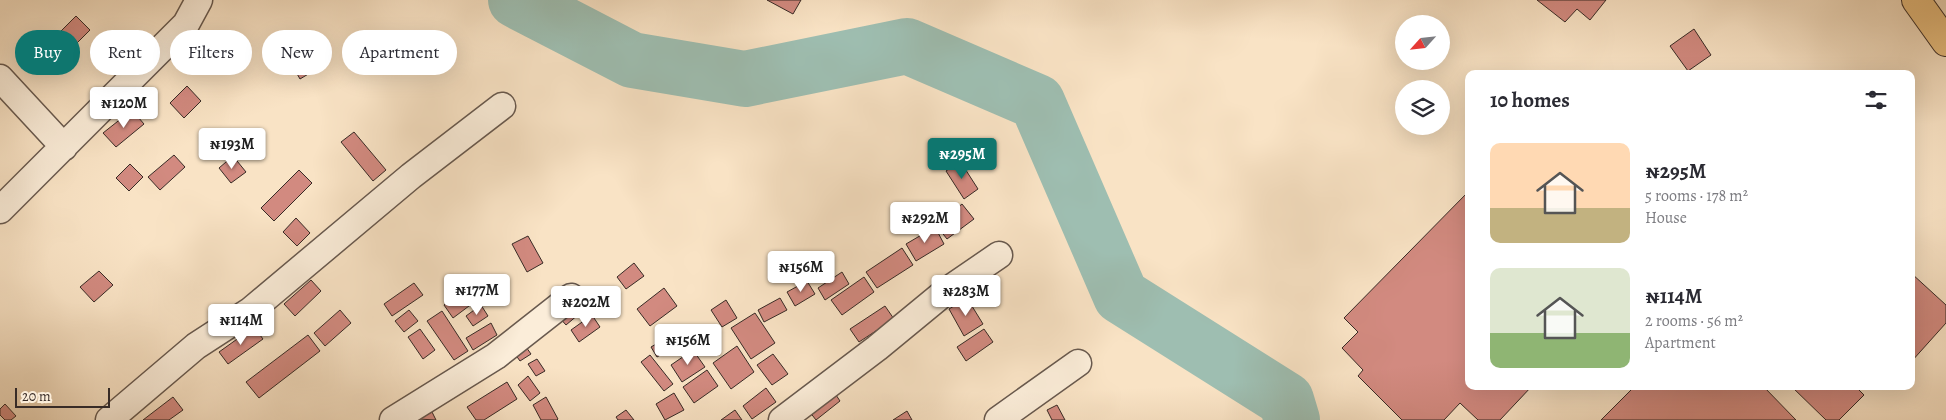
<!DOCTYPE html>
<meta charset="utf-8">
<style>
body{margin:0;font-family:Alegreya,serif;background:#f2f2f3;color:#2b2b33;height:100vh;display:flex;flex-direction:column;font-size:19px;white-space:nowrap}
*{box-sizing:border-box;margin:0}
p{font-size:16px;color:#7c7c81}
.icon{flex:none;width:28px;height:28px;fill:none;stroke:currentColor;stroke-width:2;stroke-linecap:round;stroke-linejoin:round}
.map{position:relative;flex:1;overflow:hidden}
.panel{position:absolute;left:1465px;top:70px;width:450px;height:320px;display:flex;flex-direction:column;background:#fff;border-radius:10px;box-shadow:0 5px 20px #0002}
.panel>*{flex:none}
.guide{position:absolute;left:15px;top:30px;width:475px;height:45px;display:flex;gap:10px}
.needle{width:32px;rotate:243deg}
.tools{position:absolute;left:1395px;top:15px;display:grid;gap:10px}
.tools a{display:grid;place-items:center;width:55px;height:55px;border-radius:50%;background:#fff;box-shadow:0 5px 20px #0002;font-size:25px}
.scale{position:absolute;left:15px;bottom:12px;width:95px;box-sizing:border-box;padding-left:5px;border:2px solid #382b26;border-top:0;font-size:14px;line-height:18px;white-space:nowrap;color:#382b26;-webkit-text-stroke:4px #fbedd9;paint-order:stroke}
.price{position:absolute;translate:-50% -42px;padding:0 11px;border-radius:5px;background:#fff;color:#222;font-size:16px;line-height:32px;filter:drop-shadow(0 1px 2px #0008)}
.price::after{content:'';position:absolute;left:50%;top:30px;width:15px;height:11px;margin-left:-8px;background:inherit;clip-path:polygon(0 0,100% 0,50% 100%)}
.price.active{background:#0f766e;color:#fff}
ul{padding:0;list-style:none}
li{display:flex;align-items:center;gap:15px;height:125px;padding:0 25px}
li span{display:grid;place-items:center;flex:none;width:140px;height:100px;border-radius:10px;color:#555}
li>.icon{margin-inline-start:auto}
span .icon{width:60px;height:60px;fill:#fffc;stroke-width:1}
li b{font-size:21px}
h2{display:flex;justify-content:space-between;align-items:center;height:60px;padding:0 25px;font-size:21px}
.pill{padding:0 18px;border-radius:22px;background:#fff;box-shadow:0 5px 20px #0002;font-size:18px;line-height:45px}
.pill.active{background:#0f766e;color:#fff}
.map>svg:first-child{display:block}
</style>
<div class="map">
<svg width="1946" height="420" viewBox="0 0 1946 420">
<rect width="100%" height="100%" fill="#f9e3c5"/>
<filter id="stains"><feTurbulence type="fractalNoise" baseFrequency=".004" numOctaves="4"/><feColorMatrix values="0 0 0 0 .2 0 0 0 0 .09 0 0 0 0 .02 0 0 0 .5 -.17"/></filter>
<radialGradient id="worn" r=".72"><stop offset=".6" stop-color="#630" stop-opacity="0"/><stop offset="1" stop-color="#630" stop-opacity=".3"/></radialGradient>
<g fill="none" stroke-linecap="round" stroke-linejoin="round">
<!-- river -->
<path stroke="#9ebeb1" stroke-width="56" d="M516 0 632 60 745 79 907 46 1037 102 1121 296 1286 400 1292 420"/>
</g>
<!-- building -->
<path fill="#d28a80" stroke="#382b26" d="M767 0H801L793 14Z
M1537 0H1606L1590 20 1577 9 1565 22Z
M76 16 90 30 73 47 59 33Z
M1694 29 1711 55 1688 71 1670 46Z
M62 41 77 61 63 72 47 52Z
M300 42 315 70 300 79 284 51Z
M187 86 201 101 184 118 170 103Z
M132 110 144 124 116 147 103 133Z
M354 132 386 170 373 181 341 142Z
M174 155 185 167 160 190 148 177Z
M233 156 246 172 231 183 219 168Z
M960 161 978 189 964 199 946 171Z
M130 164 143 177 129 191 116 178Z
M299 170 312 183 274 221 261 208Z
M1469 191V386H1532L1500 420H1478L1460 403 1444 420H1402L1358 376 1363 370 1342 348 1358 332 1344 318Z
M962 204 974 219 947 239 936 225Z
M296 218 310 233 297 246 283 232Z
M935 227 944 244 916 261 906 244Z
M528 236 543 263 527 272 512 244Z
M902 248 913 265 877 288 866 272Z
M634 263 644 276 626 289 617 277Z
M99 271 113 285 94 302 80 287Z
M842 272 849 284 825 300 818 288Z
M1911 273 1946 305V323L1911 362Z
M864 277 874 292 842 315 831 300Z
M311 280 321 291 295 316 284 304Z
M807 281 815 294 795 306 787 292Z
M414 283 423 295 392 316 384 304Z
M664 288 677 306 650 326 637 309Z
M463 290 473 303 453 318 444 305Z
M780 298 787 310 764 322 758 310Z
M967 298 983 324 964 336 949 309Z
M726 300 737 318 722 327 711 310Z
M578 301 585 309 566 325 559 317Z
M481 305 488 316 473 326 466 316Z
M885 306 894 319 859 342 850 329Z
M340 310 351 323 325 346 314 333Z
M409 310 418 321 404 332 395 321Z
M442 311 468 351 454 360 427 321Z
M755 313 775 343 751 359 731 328Z
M592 315 600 327 579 342 571 330Z
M491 323 497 335 473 350 466 338Z
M254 327 263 339 228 364 219 352Z
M420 329 435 350 423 359 408 337Z
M984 329 993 342 966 361 957 347Z
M677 332 683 342 657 357 651 347Z
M308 335 320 351 259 398 246 382Z
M737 346 754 372 731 389 713 363Z
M526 347 531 354 520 361 515 354Z
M693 350 705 367 682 382 671 365Z
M773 354 788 374 772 385 757 365Z
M650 355 673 384 664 391 641 362Z
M537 359 545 371 536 376 528 364Z
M707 370 718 386 694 403 683 387Z
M528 376 540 393 530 401 518 385Z
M507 382 517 399 484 420H476L467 407Z
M1635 386H1763L1796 420H1601Z
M1791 386H1855L1864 395 1839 420H1826Z
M766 388 776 402 752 419 743 406Z
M834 392 840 401 816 420 809 411Z
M674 393 684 410 665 420 656 404Z
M173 397 183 410 169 420H143Z
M546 397 558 419 557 420H541L533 405Z
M5 404 16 416 11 420H5L0 415V409Z
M1057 405 1065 420H1052L1047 410Z
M626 410 634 420H618L616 417Z
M735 410 742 420H721Z
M907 411 912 420H893Z
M432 412 436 420 418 419Z"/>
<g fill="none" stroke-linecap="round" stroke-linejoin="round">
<!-- street casing -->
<g stroke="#68594e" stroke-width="29">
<path id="street" d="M0 78 64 147
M0 210 186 24 199 0
M109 420 196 346 250 311 411 176 502 106
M393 420 496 356 571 297
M782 420 877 348 945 292 999 255
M998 420 1078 363"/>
</g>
<!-- primary casing -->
<g stroke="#382b26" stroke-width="30">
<path id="primary" d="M1916 0 1946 42"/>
</g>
<!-- street -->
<use href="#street" stroke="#fbedd9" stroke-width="26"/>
<!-- primary -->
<use href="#primary" stroke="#ecc282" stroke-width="28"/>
</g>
<rect width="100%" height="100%" filter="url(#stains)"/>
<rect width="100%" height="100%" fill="url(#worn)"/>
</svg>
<div class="tools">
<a><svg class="needle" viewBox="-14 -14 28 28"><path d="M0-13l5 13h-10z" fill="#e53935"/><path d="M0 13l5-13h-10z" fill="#7c7c81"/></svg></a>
<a><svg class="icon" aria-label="layers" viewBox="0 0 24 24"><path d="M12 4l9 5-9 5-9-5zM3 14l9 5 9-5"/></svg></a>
</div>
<div class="scale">20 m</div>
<b class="price" style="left:124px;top:129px">₦120M</b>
<b class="price" style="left:232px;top:170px">₦193M</b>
<b class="price active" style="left:962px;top:180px">₦295M</b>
<b class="price" style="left:925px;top:244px">₦292M</b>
<b class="price" style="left:801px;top:293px">₦156M</b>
<b class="price" style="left:477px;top:316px">₦177M</b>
<b class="price" style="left:966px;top:317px">₦283M</b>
<b class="price" style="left:586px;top:328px">₦202M</b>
<b class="price" style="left:241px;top:346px">₦114M</b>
<b class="price" style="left:688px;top:366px">₦156M</b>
<div class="guide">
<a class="pill active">Buy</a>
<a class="pill">Rent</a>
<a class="pill">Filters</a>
<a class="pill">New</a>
<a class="pill">Apartment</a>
</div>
<section class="panel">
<h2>10 homes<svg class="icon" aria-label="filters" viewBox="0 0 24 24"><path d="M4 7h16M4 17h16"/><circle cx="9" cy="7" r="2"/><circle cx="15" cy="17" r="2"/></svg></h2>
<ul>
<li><span style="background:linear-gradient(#ffd9b3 65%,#c2b280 0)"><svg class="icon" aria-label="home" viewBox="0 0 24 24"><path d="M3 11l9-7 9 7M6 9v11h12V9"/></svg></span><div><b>₦295M</b><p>5 rooms · 178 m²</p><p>House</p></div></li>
<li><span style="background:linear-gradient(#dfe7d0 65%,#8fb573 0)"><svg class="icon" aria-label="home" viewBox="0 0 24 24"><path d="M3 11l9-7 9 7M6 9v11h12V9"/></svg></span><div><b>₦114M</b><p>2 rooms · 56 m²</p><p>Apartment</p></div></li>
</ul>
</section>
</div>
